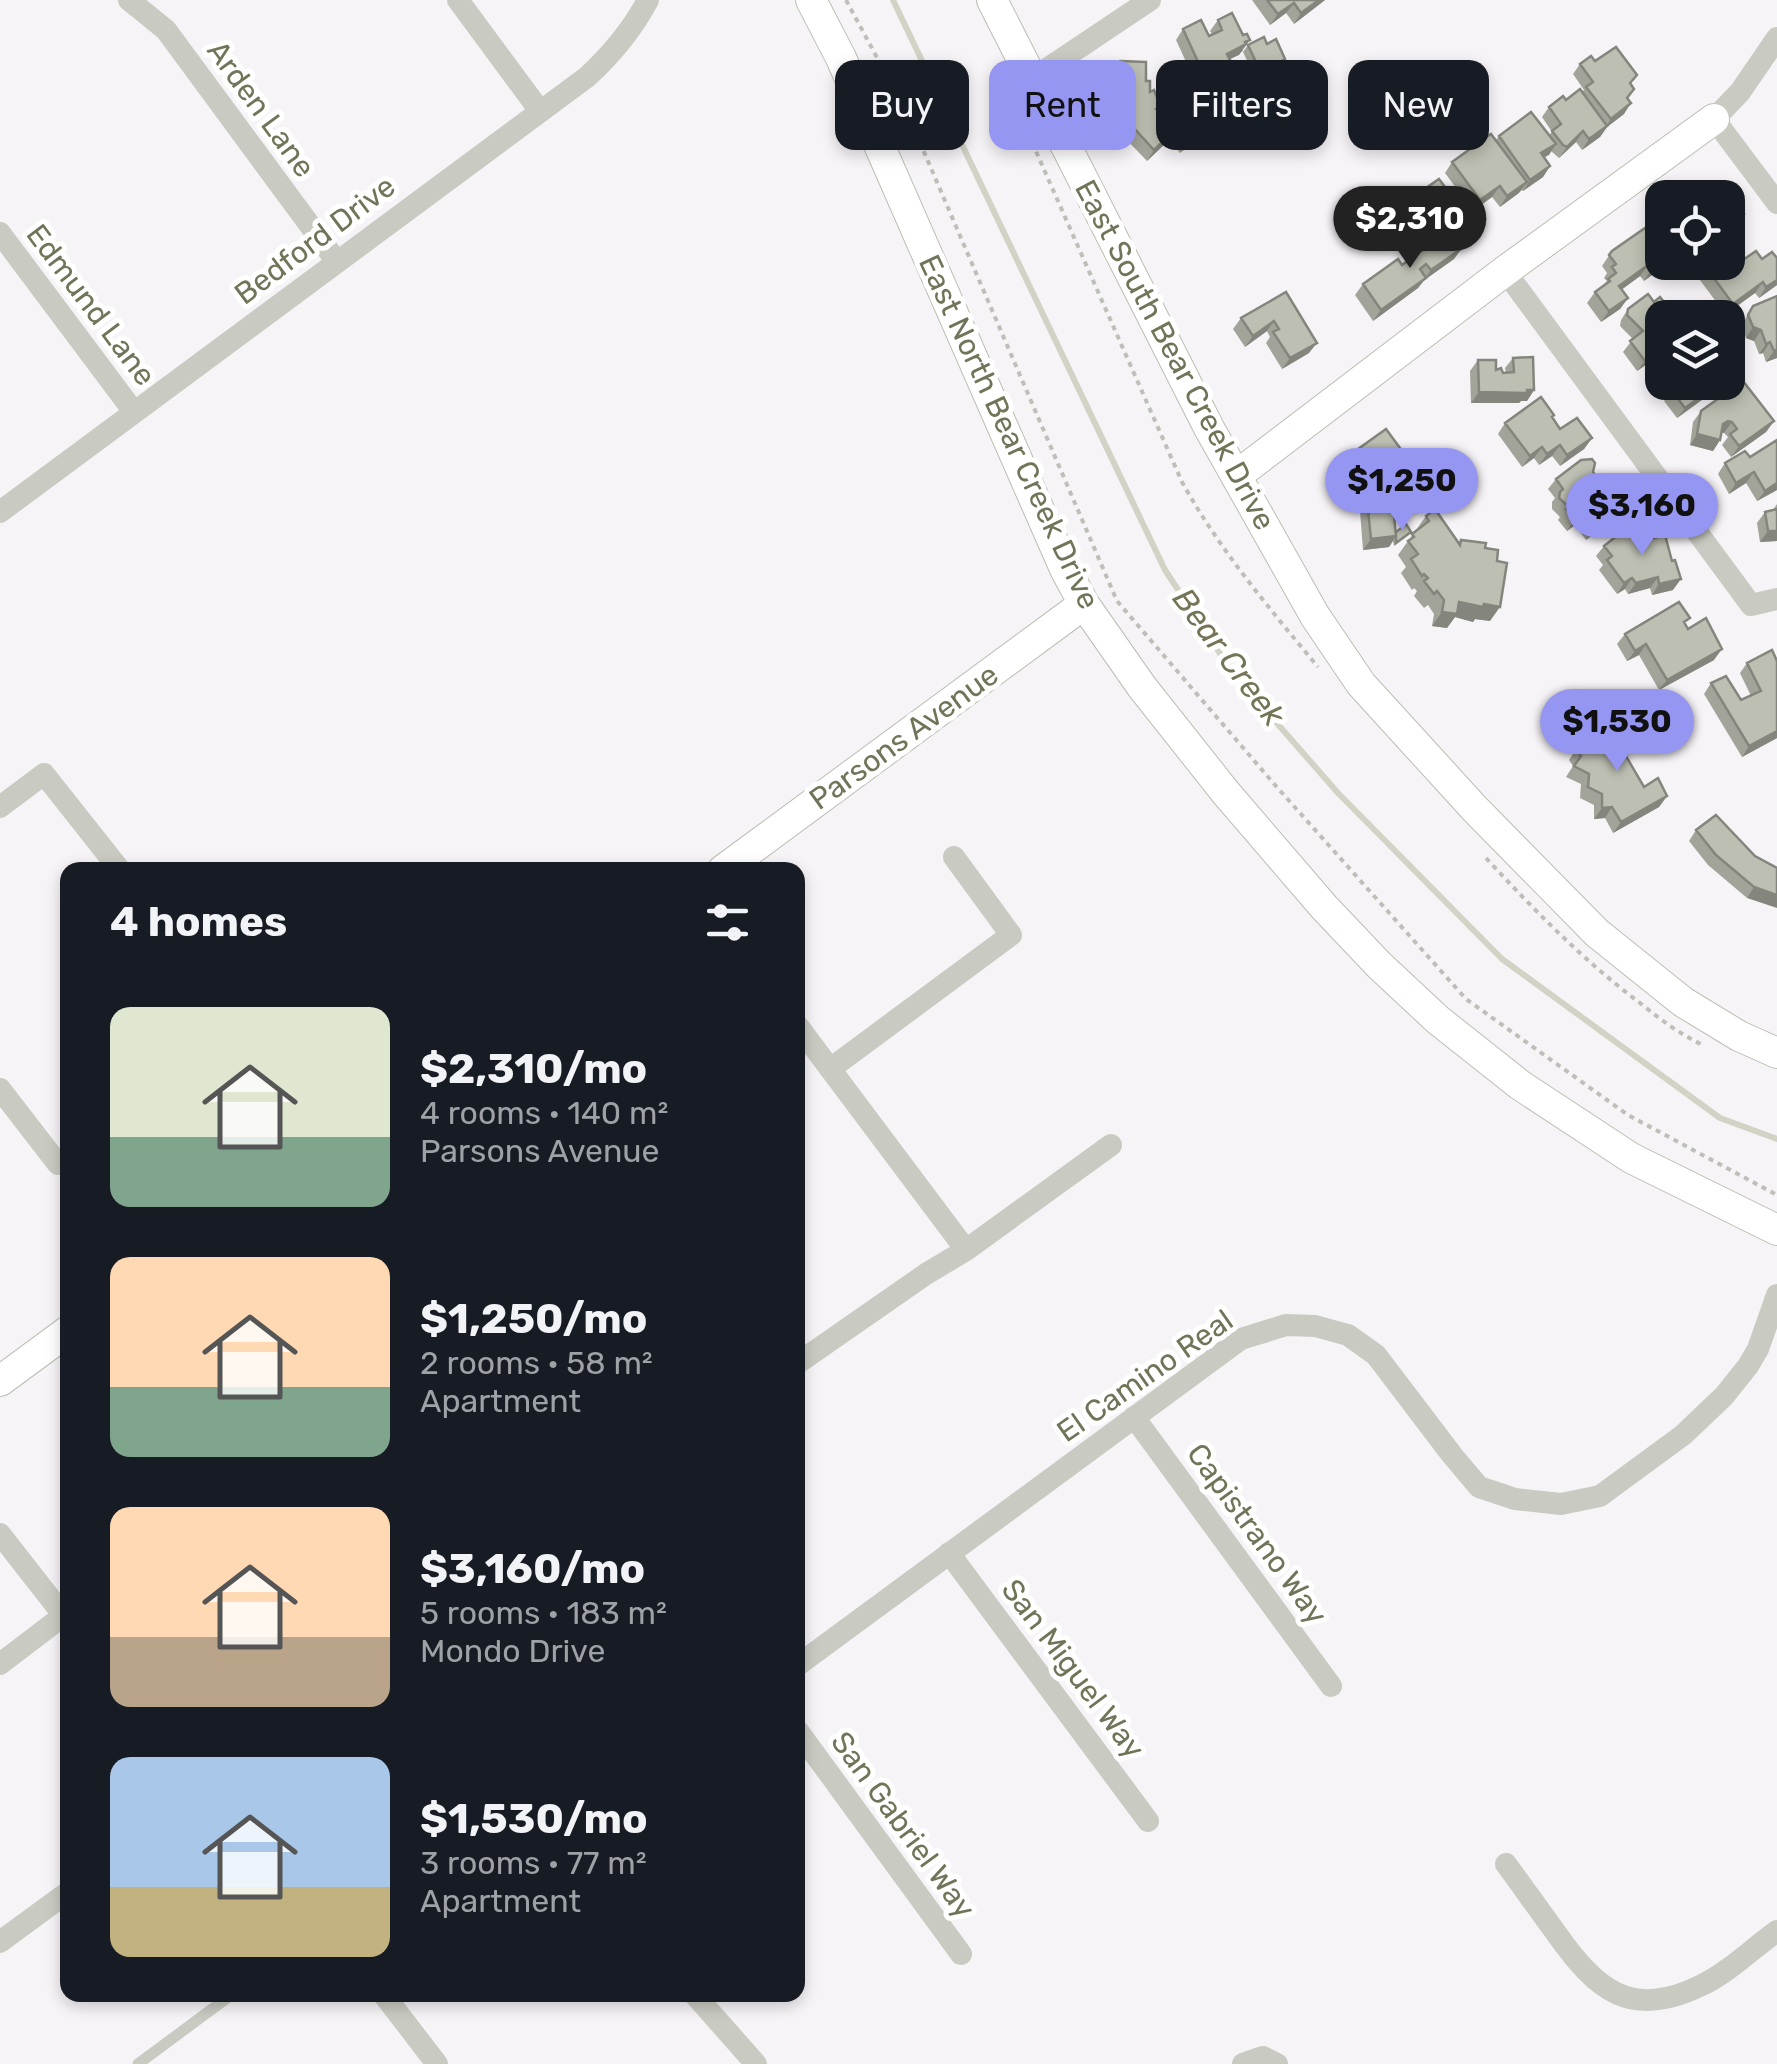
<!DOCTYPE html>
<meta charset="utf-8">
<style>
body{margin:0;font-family:Rubik,sans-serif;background:#20242c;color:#f1f3f6;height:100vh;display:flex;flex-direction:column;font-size:38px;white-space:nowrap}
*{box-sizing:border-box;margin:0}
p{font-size:32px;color:#9ea1a6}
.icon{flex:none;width:55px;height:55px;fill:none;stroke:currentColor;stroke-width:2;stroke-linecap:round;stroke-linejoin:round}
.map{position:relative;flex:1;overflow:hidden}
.side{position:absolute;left:60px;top:862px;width:745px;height:1140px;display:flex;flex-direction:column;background:#171b24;border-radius:20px;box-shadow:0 5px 15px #0003}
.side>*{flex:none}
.hud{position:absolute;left:835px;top:60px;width:790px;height:90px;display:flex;gap:20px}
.fabs{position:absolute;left:1645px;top:180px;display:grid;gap:20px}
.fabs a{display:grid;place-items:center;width:100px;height:100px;border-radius:20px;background:#171b24;box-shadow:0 5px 15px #0003;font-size:50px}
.price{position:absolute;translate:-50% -85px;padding:0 22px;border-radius:35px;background:#9496f1;color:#111;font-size:32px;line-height:65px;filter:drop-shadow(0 2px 5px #0008)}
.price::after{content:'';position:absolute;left:50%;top:60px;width:30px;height:22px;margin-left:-15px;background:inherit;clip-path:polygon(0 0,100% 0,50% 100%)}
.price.on{background:#222;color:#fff}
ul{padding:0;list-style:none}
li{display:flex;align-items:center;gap:30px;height:250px;padding:0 50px}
li span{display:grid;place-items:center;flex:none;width:280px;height:200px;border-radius:20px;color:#555}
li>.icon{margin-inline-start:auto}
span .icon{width:120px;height:120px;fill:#fffc;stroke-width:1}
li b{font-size:42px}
h2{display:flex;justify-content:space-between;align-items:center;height:120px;padding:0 50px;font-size:42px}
.pill{padding:0 35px;border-radius:20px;background:#171b24;box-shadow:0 5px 15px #0003;font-size:35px;line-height:90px}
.pill.on{background:#9496f1;color:#111}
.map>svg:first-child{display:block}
</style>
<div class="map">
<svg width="1777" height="2064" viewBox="0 0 1777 2064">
<rect width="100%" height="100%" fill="#f7f4f7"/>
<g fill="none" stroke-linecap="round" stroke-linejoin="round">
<!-- stream -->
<path stroke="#d2d2c5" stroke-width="6" d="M893 0 1165 570 1233 673 1338 793 1502 959 1720 1118 1777 1139"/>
<!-- secondary casing -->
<g stroke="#bbbeb2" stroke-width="32">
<path id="secondary" d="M811 0 841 58 1065 569 1084 604 1142 687 1226 793 1324 907 1379 965 1438 1020 1520 1085 1631 1158 1777 1230
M992 0 1209 428 1315 616 1361 684 1475 809 1597 933 1683 1002 1739 1036 1777 1053
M1236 476 1505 271 1714 119
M723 870 1084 604
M0 1381 68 1331"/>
</g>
<!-- path -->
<path stroke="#bebfb8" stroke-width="4" stroke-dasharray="5 5" stroke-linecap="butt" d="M846 0 909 117 1117 601 1275 785 1466 999 1628 1115 1777 1195
M1016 106 1182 482C1219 549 1269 608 1318 667
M1486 858C1534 910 1583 960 1640 1003 1661 1020 1681 1035 1705 1046"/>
<!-- lane -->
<path stroke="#c9cbc2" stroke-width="11" d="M138 2064 231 1995"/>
<!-- street -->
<path stroke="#c9cbc2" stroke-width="22" d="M129 0 166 30 337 262
M458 0 540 111
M1777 38 1740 92 1714 119 1777 203
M1032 79 1150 0
M0 233 134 412
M1505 271 1751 605 1777 599
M0 512 587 77C612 54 632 30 648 0
M0 807 44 774 120 870
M798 1026 966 1250
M830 1069 1011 935 954 857
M0 1089 58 1164
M798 1363 926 1274 966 1250 1111 1145
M1134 1417 1331 1686
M0 1534 68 1621
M949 1553 1148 1821
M0 1664 63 1616
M798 1665 1241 1339 1286 1325 1315 1326 1348 1335 1376 1355 1452 1455 1479 1487 1515 1499 1561 1504 1600 1496 1683 1435 1724 1396 1748 1366 1758 1349 1777 1295
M798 1731 961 1954
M1506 1864C1523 1887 1539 1910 1556 1933 1597 1991 1631 2020 1702 1985 1729 1972 1753 1948 1777 1931
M0 1942 68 1892
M384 1995 437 2064
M695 1995 756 2064
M1243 2064 1263 2057 1277 2064"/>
<!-- secondary -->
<use href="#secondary" stroke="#fff" stroke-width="30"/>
</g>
<!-- wall -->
<path fill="#a3a499" d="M1252 0H1325L1294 24 1286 13 1270 25Z
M1218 20 1243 51 1230 59 1223 71 1202 81 1198 74 1193 77 1176 40 1183 29 1209 36 1212 34 1210 31Z
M1267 44 1285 59 1278 68 1279 70 1274 77 1258 84 1243 52 1248 45Z
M1120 61 1146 81 1169 140 1147 161 1123 136 1117 138 1107 111 1113 102V72Z
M1595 61 1637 75 1630 84 1624 114 1607 127 1600 137 1582 150 1576 142 1559 158 1551 151 1544 157 1550 166 1543 177 1523 191 1522 190 1500 207 1492 197 1473 211 1445 173 1452 162 1496 140 1499 136 1549 135 1552 132 1542 117 1549 107 1582 92 1584 90 1573 74 1580 64Z
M1199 138 1196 141 1180 153 1172 142 1174 139Z
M1423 190 1468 232 1456 241 1461 249 1454 259 1423 281 1418 288 1373 321 1355 295 1363 284 1402 265 1445 234 1418 198Z
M1662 214V250L1650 233 1654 227 1653 226Z
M1612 251 1665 262 1660 269 1644 281 1640 276 1622 289 1628 298 1620 309 1601 322 1587 303 1595 292 1602 287 1607 281 1604 278 1607 273 1602 266Z
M1777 258V285L1759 298 1755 293 1726 314 1721 309 1719 318H1705L1702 316V309L1704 305 1717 303 1694 272 1700 262H1728L1738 261 1740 262Z
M1777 296V358L1766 362 1763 353 1759 354 1754 341 1746 338 1741 326 1753 306Z
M1262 305 1309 353 1282 369 1266 343 1270 337 1267 331 1245 347 1233 329 1241 318Z
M1628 309 1662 344V349L1657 357 1637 371 1623 352 1633 339 1620 326 1621 320Z
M1513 358 1534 390 1527 401H1521L1519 403H1471L1470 371 1478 360 1503 373H1506L1505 368Z
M1662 360V378L1656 369Z
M1662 378V382L1718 384 1710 394 1677 418 1664 401 1670 394 1660 381Z
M1701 411 1774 421 1766 432 1731 457 1722 445 1728 437 1724 433 1722 432 1720 440 1713 451 1690 445 1693 422Z
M1552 418 1560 429 1592 438 1584 449 1560 466 1552 456 1539 465 1534 458 1522 467 1498 434 1505 423Z
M1347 457 1418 493 1409 500 1412 504 1404 515 1395 521 1396 532H1411L1394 546 1393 541 1389 547 1363 550 1360 511 1367 502H1364L1355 491H1351L1339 468Z
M1750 457 1777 490 1757 501 1746 483 1729 494 1718 474 1725 463Z
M1593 472 1629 514 1622 525 1608 523 1586 540 1575 525 1567 531 1558 520 1560 517 1552 509V502L1555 498 1548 489 1556 479Z
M1777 504V541L1760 542 1757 523 1765 512 1773 510Z
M1426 516 1458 543 1461 540 1490 621 1475 619 1473 622 1455 617 1447 628 1432 626 1434 614 1428 605 1424 608 1414 596 1417 591 1414 588 1412 590 1401 573 1406 567 1398 555Z
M1628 527 1673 590 1652 595 1650 588 1628 594 1625 589 1617 594 1599 570 1603 565 1596 556 1604 546Z
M1686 625 1714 660 1659 690 1639 655 1627 661 1617 644 1625 634Z
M1777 661V738L1742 757 1704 694 1711 683 1741 700 1751 696 1740 673 1747 663Z
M1636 743 1625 756 1644 787 1667 796 1659 807 1613 833 1605 818 1594 819V805L1580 798 1581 784 1566 777 1573 766 1569 760 1576 749Z
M1696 830 1755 856 1777 868 1747 898 1708 865 1689 841Z"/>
<!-- shaded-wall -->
<path fill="#84867d" d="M1319 0H1325L1294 24 1301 13Z
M1294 3 1286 13 1270 25 1278 14Z
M1250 40 1239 55 1219 64 1227 54Z
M1230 60 1223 71 1202 81 1209 71Z
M1206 64 1198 74 1193 77 1200 66Z
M1279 70 1274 77 1258 84 1263 77Z
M1631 103 1624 114 1607 127 1600 137 1582 150 1589 139 1604 129 1611 119Z
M1131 125 1123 136 1117 138 1125 127Z
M1176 129 1169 140 1147 161 1154 150Z
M1583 131 1576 142 1559 158 1567 147Z
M1556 144 1549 155 1533 163 1541 153Z
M1550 166 1543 177 1523 191 1530 180Z
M1527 182 1519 193 1500 207 1507 196Z
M1500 186 1492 197 1473 211 1480 200Z
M1744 214 1737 225 1728 232V227Z
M1473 224 1468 232 1446 248 1453 237Z
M1461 249 1454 259 1423 281 1431 270Z
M1662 262H1665L1660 269 1644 281 1651 270Z
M1648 265 1640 276 1612 297 1619 286Z
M1426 278 1418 288 1373 321 1381 310Z
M1777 280V285L1759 298 1766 287Z
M1763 282 1755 293 1726 314 1733 304Z
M1628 298 1620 309 1601 322 1609 311Z
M1274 321 1267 331 1245 347 1253 336Z
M1753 327 1761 330 1754 341 1746 338Z
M1770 342 1763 353 1759 354 1766 344Z
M1317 343 1309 353 1282 369 1290 358Z
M1662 348 1657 357 1637 371 1645 361Z
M1777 350V358L1766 362 1774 351Z
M1718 384 1710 394 1677 418 1685 408Z
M1534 390 1527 401H1521L1519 403H1471L1479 392Z
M1728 421 1732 422 1724 433 1720 432 1723 424Z
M1774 421 1766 432 1731 457 1739 446Z
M1697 434 1720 440 1713 451 1690 445Z
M1592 438 1584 449 1560 466 1567 455Z
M1560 445 1552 456 1539 465 1547 454Z
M1542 447 1534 458 1522 467 1530 456Z
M1754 472 1746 483 1729 494 1736 483Z
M1359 480H1362L1355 491H1351Z
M1425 482 1418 493 1398 507 1406 496Z
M1777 483V490L1757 501 1765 491Z
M1412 504 1404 515 1387 527 1394 516Z
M1616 513 1629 514 1622 525 1608 523 1586 540 1594 529Z
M1583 514 1575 525 1567 531 1574 520Z
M1768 531H1777V541L1760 542Z
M1396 536 1389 547 1363 550 1371 539Z
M1658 577 1650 588 1628 594 1636 583Z
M1632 578 1625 589 1617 594 1624 583Z
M1681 579 1673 590 1652 595 1659 584Z
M1459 602 1484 604 1500 607 1490 621 1475 619 1473 622 1455 617 1447 628 1432 626 1442 612Z
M1646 644 1639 655 1627 661 1635 651Z
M1722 649 1714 660 1659 690 1667 680Z
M1777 731V738L1742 757 1749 746Z
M1636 743 1628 754 1615 762 1623 751Z
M1667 796 1659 807 1613 833 1621 822Z
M1612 807 1605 818 1594 819 1602 808Z
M1754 887 1777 895V908L1747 898Z"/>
<!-- building -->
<path fill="#bdbfb2" stroke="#84867d" stroke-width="2.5" d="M1267 0H1319L1301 13 1294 3 1278 14Z
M1232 13 1243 35 1247 34 1250 40 1245 42 1246 44 1227 54 1230 60 1209 71 1206 64 1200 66 1183 29 1201 20 1209 36 1222 30 1218 20Z
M1264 37 1267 44 1276 39 1285 59 1276 64 1279 70 1263 77 1248 45Z
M1616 47 1637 75 1630 83 1634 89 1627 98 1631 103 1611 119 1586 87 1593 82 1580 64 1591 56 1595 61Z
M1120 61 1146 62V81H1150V92L1154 90 1161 107 1156 109 1176 129 1154 150 1131 125 1125 127 1114 100 1120 98Z
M1580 89 1607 126 1589 139 1583 131 1567 147 1563 145 1552 131 1561 124 1549 107 1563 96 1566 100Z
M1531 112 1556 144 1541 153 1550 166 1530 180 1499 136Z
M1205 119 1210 127 1202 133 1196 125Z
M1190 127 1199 138 1182 149 1174 139Z
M1491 134 1527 182 1507 196 1500 186 1480 200 1452 162Z
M1439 179 1473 224 1457 236 1459 233 1455 227 1451 229 1423 190Z
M1723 190 1735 206 1737 204 1744 214 1728 227V198H1713Z
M1700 192 1705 198H1693Z
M1455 227 1459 233 1453 237 1461 249 1431 270 1426 264 1420 269 1426 278 1381 310 1363 284 1398 259 1402 265Z
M1645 228 1662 252V262L1651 270 1648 265 1619 286 1628 298 1609 311 1595 292 1610 281 1608 279 1616 273 1612 267 1616 264 1609 255 1612 251Z
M1730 243 1737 245 1742 250 1741 256 1737 259 1740 262 1756 251 1762 259 1772 252 1777 258V280L1766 287 1763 282 1733 304 1702 262H1728V245Z
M1286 292 1317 343 1290 358 1273 332 1279 329 1274 321 1253 336 1241 318Z
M1648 294 1654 302 1660 297 1677 318H1662V336L1659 339 1662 344V348L1645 361 1630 341 1643 331 1627 315 1628 309Z
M1777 296V350L1774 351 1770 342 1766 344 1761 330 1753 327 1748 315 1753 306Z
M1709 302H1716L1721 307V314L1714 318 1705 312 1704 305Z
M1533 357 1534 390H1527V393L1479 392 1478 360H1496V370L1501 368 1503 373 1514 372 1513 358Z
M1743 381 1774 421 1739 446 1730 434 1737 429 1732 422 1728 421 1723 424 1720 440 1697 434 1701 411Z
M1677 382H1717L1718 384 1685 408 1672 391 1679 386Z
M1541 397 1554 415 1552 417 1560 429 1577 418 1592 438 1567 455 1560 445 1547 454 1542 447 1530 456 1505 423Z
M1386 429 1425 482 1406 496 1412 504 1394 516 1396 536 1371 539 1367 501 1381 498 1374 490 1371 491 1362 480H1359L1347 457Z
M1777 440V483L1765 491 1754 472 1736 483 1725 463 1745 451 1750 457Z
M1592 459 1595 463 1593 472 1603 485 1634 490 1629 514 1616 513 1594 529 1583 514 1574 520 1566 509 1569 507 1559 498 1560 492 1563 489 1556 479 1581 460Z
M1435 509 1460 545 1461 540 1486 543 1485 548 1498 550 1497 561 1507 563 1500 607 1484 604 1483 607 1459 602 1457 614 1442 612 1444 600 1437 591 1434 594 1424 581 1428 578 1424 574 1422 576 1411 559 1418 554 1408 541 1414 537 1412 534 1429 521 1426 516Z
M1777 509V531H1768L1765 512Z
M1406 524 1411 532 1396 543V532Z
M1628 527 1642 541 1665 535 1672 561 1675 560 1681 579 1659 584 1658 577 1636 583 1632 578 1624 583 1607 560 1612 556 1604 546Z
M1679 602 1690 618 1684 622 1688 629 1706 618 1722 649 1667 680 1646 644 1635 651 1625 634Z
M1772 650 1777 661V731L1749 746 1711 683 1726 676 1741 700 1761 691 1747 663Z
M1623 722 1636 743 1623 751 1644 787 1658 778 1667 796 1621 822 1612 807 1602 808V794L1588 787 1589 774 1574 766 1581 756 1576 749Z
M1716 815 1755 856 1777 868V895L1754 887 1716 855 1696 830Z"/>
<g text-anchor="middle" stroke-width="10" stroke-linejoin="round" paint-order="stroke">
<!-- street labels -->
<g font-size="30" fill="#6f7558" stroke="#fff">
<text transform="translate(261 109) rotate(54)" y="10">Arden Lane</text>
<text transform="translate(315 240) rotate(-37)" y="10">Bedford Drive</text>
<text transform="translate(91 305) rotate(53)" y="10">Edmund Lane</text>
<text transform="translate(1175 355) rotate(62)" y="10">East South Bear Creek Drive</text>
<text transform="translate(1009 432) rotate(65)" y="10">East North Bear Creek Drive</text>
<text transform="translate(904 737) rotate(-36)" y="10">Parsons Avenue</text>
<text transform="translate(1145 1376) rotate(-35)" y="10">El Camino Real</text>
<text transform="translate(1257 1534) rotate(54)" y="10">Capistrano Way</text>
<text transform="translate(1073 1669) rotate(53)" y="10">San Miguel Way</text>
<text transform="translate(903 1825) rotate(54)" y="10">San Gabriel Way</text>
</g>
<!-- water labels -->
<g font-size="32" font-style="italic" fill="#747457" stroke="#fff">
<text transform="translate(1229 657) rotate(53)" y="11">Bear Creek</text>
</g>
</g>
</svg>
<div class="fabs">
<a><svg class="icon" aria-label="locate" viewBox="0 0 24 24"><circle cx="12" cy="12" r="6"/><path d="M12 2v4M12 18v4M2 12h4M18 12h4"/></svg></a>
<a><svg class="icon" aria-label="layers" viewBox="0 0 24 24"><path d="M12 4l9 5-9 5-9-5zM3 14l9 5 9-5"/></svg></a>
</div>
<b class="price on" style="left:1410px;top:271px">$2,310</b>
<b class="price" style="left:1402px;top:533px">$1,250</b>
<b class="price" style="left:1642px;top:558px">$3,160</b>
<b class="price" style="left:1617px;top:774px">$1,530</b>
<div class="hud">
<a class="pill">Buy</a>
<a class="pill on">Rent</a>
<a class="pill">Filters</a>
<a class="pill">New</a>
</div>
<section class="side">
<h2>4 homes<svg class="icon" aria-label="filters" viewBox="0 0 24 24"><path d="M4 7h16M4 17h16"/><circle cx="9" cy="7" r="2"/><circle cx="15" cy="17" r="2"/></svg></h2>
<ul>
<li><span style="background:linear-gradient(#dfe7d0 65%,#7fa58c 0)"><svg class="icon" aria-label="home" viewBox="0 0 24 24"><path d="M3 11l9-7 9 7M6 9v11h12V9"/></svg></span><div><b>$2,310/mo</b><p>4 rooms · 140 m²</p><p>Parsons Avenue</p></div></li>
<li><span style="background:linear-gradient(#ffd9b3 65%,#7fa58c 0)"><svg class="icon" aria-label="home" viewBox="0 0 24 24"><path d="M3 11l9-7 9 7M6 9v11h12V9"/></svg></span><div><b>$1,250/mo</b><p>2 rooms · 58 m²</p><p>Apartment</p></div></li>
<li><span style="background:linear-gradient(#ffd9b3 65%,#b9a48a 0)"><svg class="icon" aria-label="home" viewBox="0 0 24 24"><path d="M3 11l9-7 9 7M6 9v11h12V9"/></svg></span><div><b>$3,160/mo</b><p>5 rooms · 183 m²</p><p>Mondo Drive</p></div></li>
<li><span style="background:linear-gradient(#a9c7e8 65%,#c2b280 0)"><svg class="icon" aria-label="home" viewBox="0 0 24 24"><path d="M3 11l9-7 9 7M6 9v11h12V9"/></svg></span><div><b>$1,530/mo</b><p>3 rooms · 77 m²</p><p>Apartment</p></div></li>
</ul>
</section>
</div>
